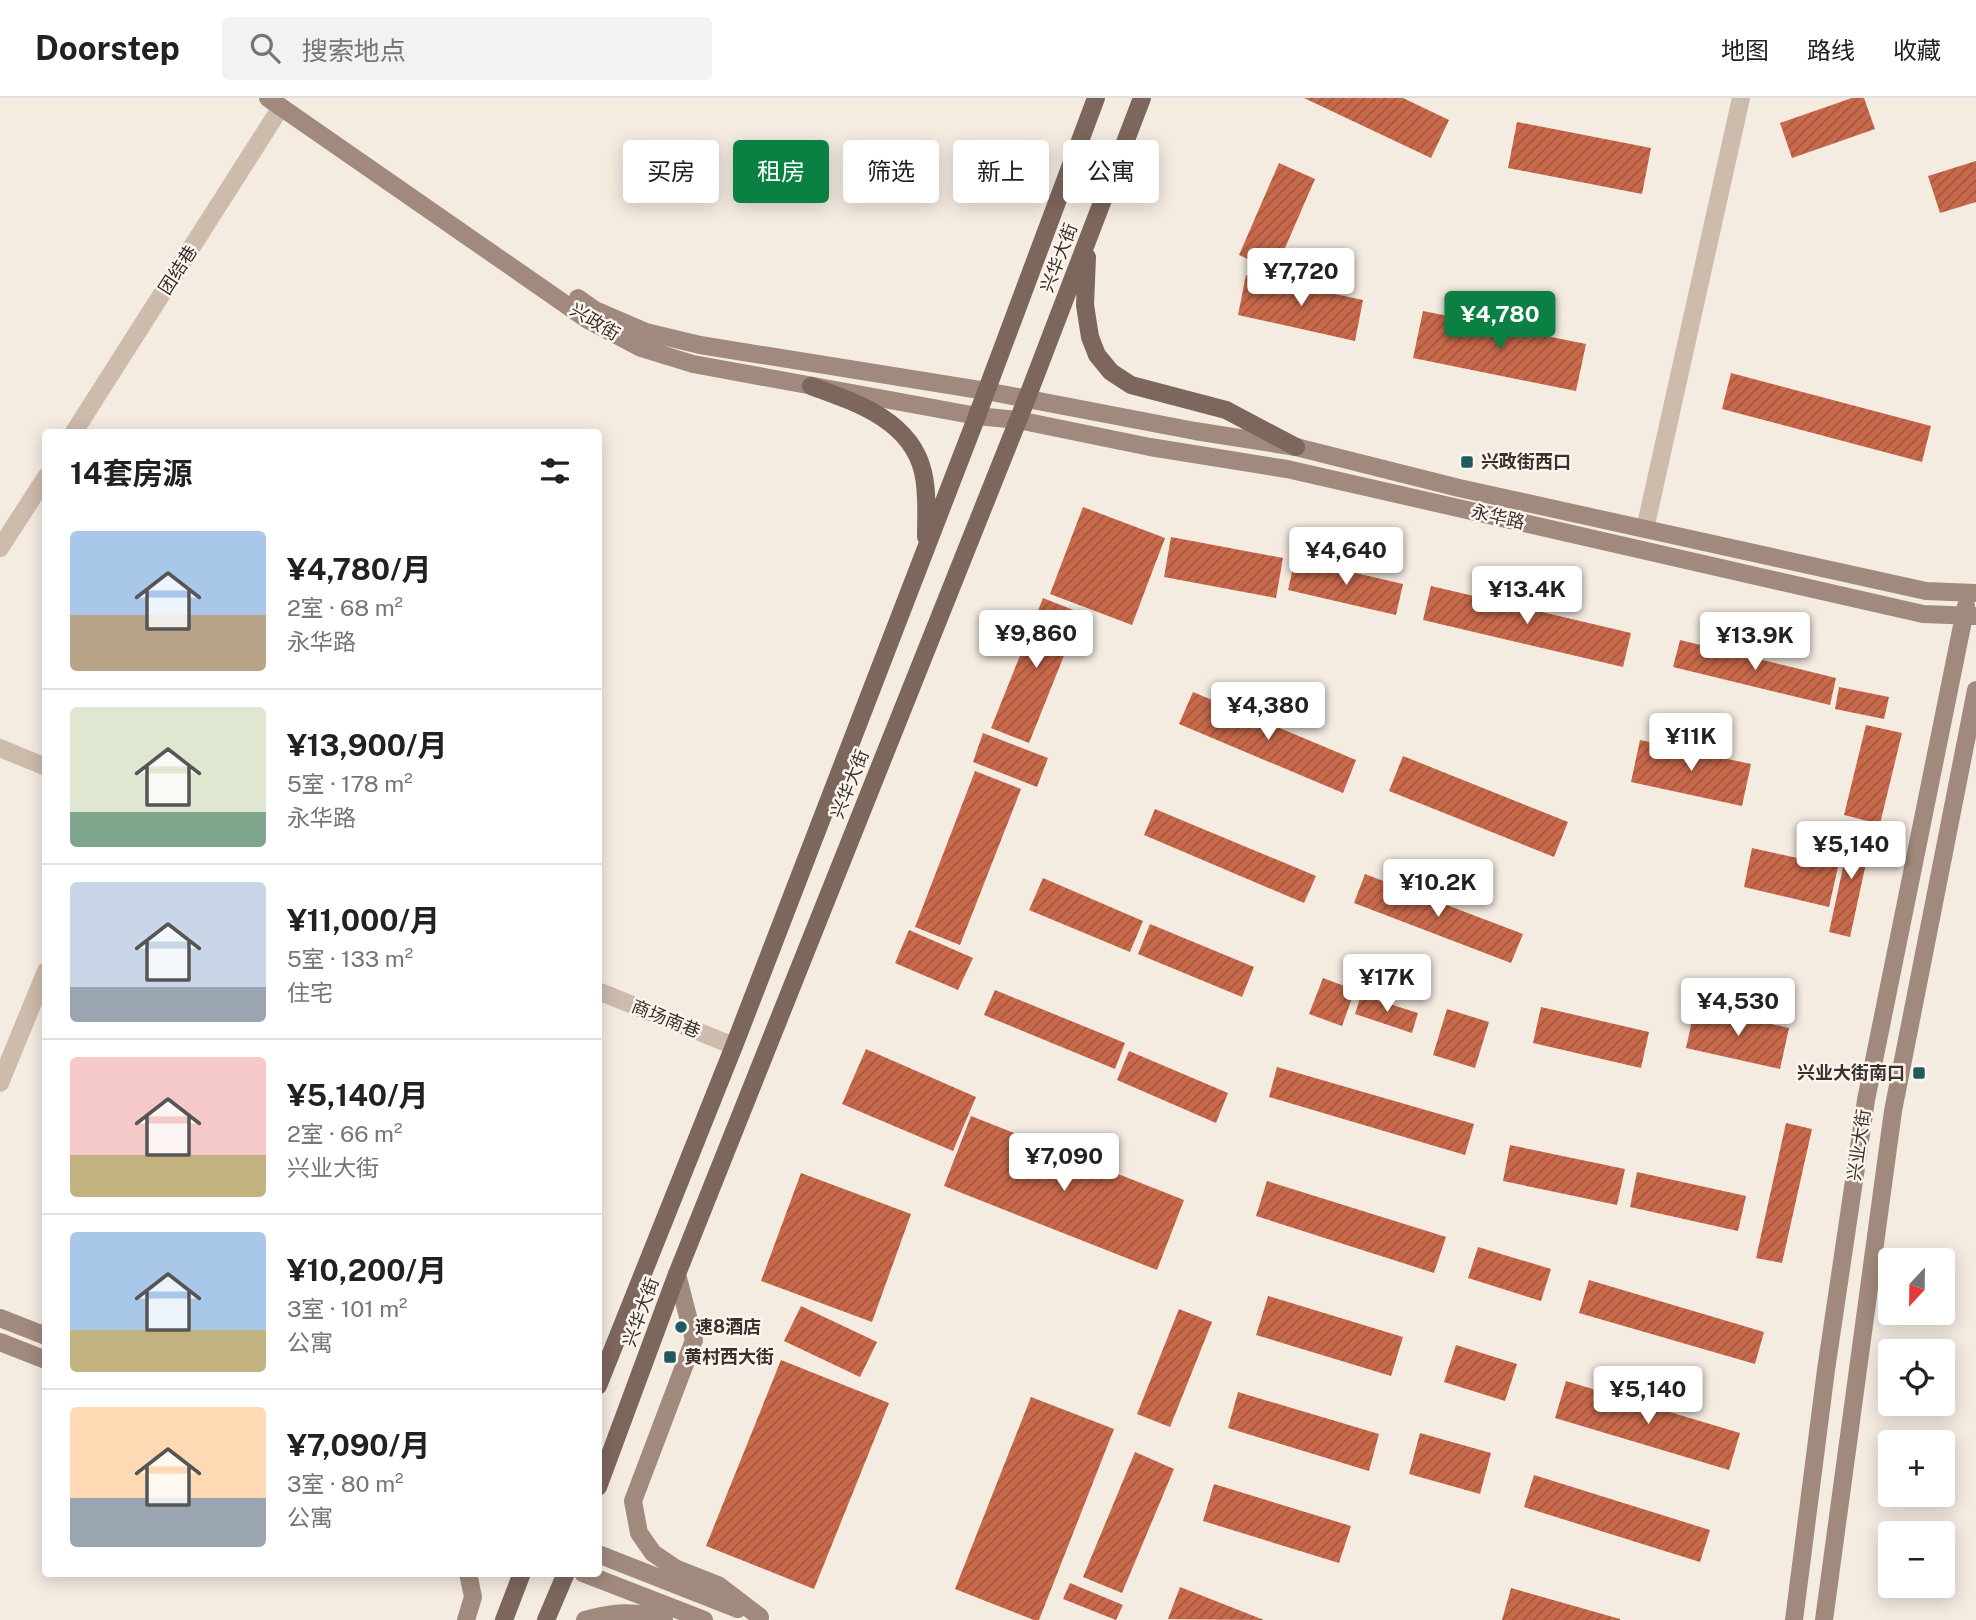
<!DOCTYPE html>
<html lang="zh">
<meta charset="utf-8">
<style>
body{margin:0;font-family:"Public Sans","Noto Sans SC",sans-serif;background:#f2f2f2;color:#202124;height:100vh;display:flex;flex-direction:column;font-size:26px;white-space:nowrap}
*{box-sizing:border-box;margin:0}
p{font-size:23px;color:#757577}
.icon{flex:none;width:38px;height:38px;fill:none;stroke:currentColor;stroke-width:2;stroke-linecap:round;stroke-linejoin:round}
.map{position:relative;flex:1;overflow:hidden}
.panel{position:absolute;left:42px;top:331px;width:560px;height:1148px;display:flex;flex-direction:column;background:#fff;border-radius:7px;box-shadow:0 4px 18px #0003}
.panel>*{flex:none}
.banner{position:absolute;left:623px;top:42px;width:665px;height:63px;display:flex;gap:14px}
.needle{width:46px;rotate:202deg}
.buttons{position:absolute;left:1878px;top:1150px;display:grid;gap:14px}
.buttons a{display:grid;place-items:center;width:77px;height:77px;border-radius:7px;background:#fff;box-shadow:0 4px 18px #0003;font-size:35px}
.price{position:absolute;translate:-50% -60px;padding:0 16px;border-radius:7px;background:#fff;color:#222;font-size:23px;line-height:46px;filter:drop-shadow(0 2px 4px #0008)}
.price::after{content:'';position:absolute;left:50%;top:42px;width:21px;height:16px;margin-left:-10px;background:inherit;clip-path:polygon(0 0,100% 0,50% 100%)}
.price.active{background:#0b8043;color:#fff}
ul{padding:0;list-style:none}
li{display:flex;align-items:center;gap:21px;height:175px;padding:0 28px}
li+li{border-top:2px solid #e0e0e0}
li span{display:grid;place-items:center;flex:none;width:196px;height:140px;border-radius:7px;color:#555}
li>.icon{margin-inline-start:auto}
span .icon{width:84px;height:84px;fill:#fffc;stroke-width:1}
li b{font-size:30px}
h2{display:flex;justify-content:space-between;align-items:center;height:84px;padding:0 28px;font-size:30px}
.tag{padding:0 24px;border-radius:7px;background:#fff;box-shadow:0 4px 18px #0003;font-size:24px;line-height:63px}
.tag.active{background:#0b8043;color:#fff}
header{display:flex;align-items:center;gap:42px;box-sizing:border-box;height:98px;padding:0 35px;background:#fff;border-bottom:2px solid #e0e0e0}
header strong{font-size:33px}
nav{display:flex;gap:38px;margin-inline-start:auto;font-size:24px}
.search{width:490px;height:63px;background:#f2f2f2;display:flex;align-items:center;gap:18px;box-sizing:border-box;padding:0 24px;border-radius:7px;color:#757577;font-size:26px}
.map>svg:first-child{display:block}
</style>
<header>
<strong>Doorstep</strong>
<div class="search"><svg class="icon" aria-label="search" viewBox="0 0 24 24"><circle cx="10" cy="10" r="6"/><path d="M15 15l6 6"/></svg>搜索地点</div>
<nav><a>地图</a><a>路线</a><a>收藏</a></nav>
</header>
<div class="map">
<svg width="1976" height="1522" viewBox="0 0 1976 1522">
<defs>
<pattern id="building-hatch" width="6" height="6" patternUnits="userSpaceOnUse" patternTransform="scale(1.75)"><rect width="6" height="6" fill="#c8694b"/><path d="M-1 1l2-2M0 6l6-6M5 7l2-2" fill="none" stroke="#a4573f"/></pattern>
</defs>
<rect width="100%" height="100%" fill="#f4ebe1"/>
<!-- building -->
<path fill="url(#building-hatch)" d="M1304 0H1403L1449 22 1431 60Z
M1852 0H1864L1875 31 1792 60 1780 25Z
M1517 24 1651 50 1642 96 1508 70Z
M1976 63V104L1940 115 1928 78Z
M1279 65 1315 81 1275 173 1239 157Z
M1246 177 1363 202 1355 243 1238 217Z
M1423 213 1586 246 1576 293 1413 260Z
M1731 275 1931 328 1922 364 1722 311Z
M1083 409 1165 440 1132 527 1050 496Z
M1171 439 1283 460 1276 500 1164 479Z
M1295 461 1403 486 1396 517 1288 492Z
M1431 488 1631 535 1623 569 1423 522Z
M1043 500 1081 515 1029 645 991 630Z
M1680 542 1836 580 1830 607 1673 569Z
M1839 589 1889 599 1884 621 1835 611Z
M1193 594 1356 662 1343 695 1179 626Z
M1866 627 1902 635 1880 726 1844 717Z
M983 635 1048 660 1037 689 973 664Z
M1640 642 1751 666 1742 708 1631 684Z
M1403 658 1568 724 1554 759 1389 693Z
M975 673 1021 691 960 847 915 829Z
M1155 711 1316 778 1304 805 1144 737Z
M1852 728 1873 733 1850 839 1829 834Z
M1752 750 1838 769 1829 809 1744 789Z
M1365 776 1523 836 1511 865 1354 805Z
M1043 780 1143 823 1130 854 1029 812Z
M1150 826 1254 869 1242 899 1138 856Z
M909 832 973 860 958 892 895 865Z
M1323 880 1355 892 1342 928 1309 916Z
M995 892 1125 945 1115 971 984 917Z
M1361 897 1418 915 1412 935 1355 916Z
M1541 909 1649 934 1641 970 1533 945Z
M1695 909 1789 930 1780 971 1686 950Z
M1447 911 1489 924 1475 970 1433 957Z
M866 951 976 999 953 1053 842 1006Z
M1129 953 1228 995 1216 1025 1117 982Z
M1277 969 1474 1026 1465 1057 1269 999Z
M971 1018 1184 1102 1157 1172 944 1088Z
M1786 1025 1812 1031 1782 1165 1756 1160Z
M1510 1047 1625 1071 1617 1107 1503 1083Z
M1637 1074 1746 1098 1738 1133 1630 1109Z
M801 1075 911 1116 872 1224 761 1183Z
M1267 1083 1446 1139 1434 1175 1256 1118Z
M1478 1149 1551 1171 1541 1203 1468 1180Z
M1589 1182 1764 1234 1755 1266 1579 1215Z
M1268 1198 1403 1239 1391 1278 1256 1237Z
M801 1208 877 1244 860 1279 784 1243Z
M1179 1211 1212 1224 1170 1329 1137 1316Z
M1456 1247 1517 1266 1505 1303 1444 1284Z
M781 1262 889 1305 814 1491 706 1448Z
M1566 1283 1740 1335 1729 1372 1555 1320Z
M1238 1294 1379 1336 1369 1373 1228 1330Z
M1031 1299 1114 1331 1039 1522H1034L955 1491Z
M1420 1335 1491 1355 1480 1396 1409 1376Z
M1135 1354 1174 1371 1122 1495 1083 1479Z
M1534 1377 1710 1432 1700 1464 1524 1409Z
M1214 1386 1351 1428 1339 1465 1203 1423Z
M1070 1485 1123 1507 1116 1522 1063 1501Z
M1180 1489 1264 1522 1168 1521Z
M1511 1490 1620 1521V1522H1502Z"/>
<g fill="none" stroke-linecap="round" stroke-linejoin="round">
<!-- street -->
<path stroke="#cdbbac" stroke-width="18" d="M74 334 281 9
M1645 431 1741 0
M0 450 46 379
M0 650 46 669
M598 893 734 948
M0 985 46 873"/>
<!-- secondary -->
<path stroke="#a18a7d" stroke-width="18" d="M268 0 588 222 641 250 693 266 977 318 1018 322 1150 349 1287 371 1923 516 1976 518
M578 200 595 212 646 234 700 247 986 293 1195 333 1296 349 1459 390 1926 493 1976 495
M677 1176 694 1242 633 1403 639 1435 653 1455 675 1470 718 1487 760 1519
M0 1220 46 1238
M0 1244 46 1262
M598 1456 738 1511
M583 1475 704 1522
M466 1522 473 1499 468 1475
M585 1522C612 1514 637 1512 664 1522
M1794 1522 1826 1272 1866 1002 1966 508
M1824 1522 1893 1013 1976 592"/>
<!-- primary -->
<path stroke="#7d675c" stroke-width="18" d="M1087 159 1085 207 1090 239 1097 257 1111 274 1131 287 1226 312 1296 349
M811 288C855 304 911 322 923 374 928 395 926 418 926 439
M598 1288 734 948 977 318 1096 0
M598 1389 677 1176 1027 300 1142 0
M504 1522 522 1475
M546 1522 566 1475"/>
</g>
<!-- markers -->
<g fill="#1f5a5e" stroke="#fbf5ee" stroke-width="2.5">
<rect x="1460" y="357" width="14" height="14" rx="3.5"/>
<rect x="1912" y="968" width="14" height="14" rx="3.5"/>
<circle cx="681" cy="1229" r="7"/>
<rect x="663" y="1252" width="14" height="14" rx="3.5"/>
</g>
<g text-anchor="middle" stroke-width="5" stroke-linejoin="round" paint-order="stroke">
<!-- street labels -->
<g font-size="18" fill="#3b302b" stroke="#fbf5ee">
<text transform="translate(1059 160) rotate(-69)" y="6">兴华大街</text>
<text transform="translate(178 172) rotate(-57)" y="6">团结巷</text>
<text transform="translate(595 224) rotate(31)" y="6">兴政街</text>
<text transform="translate(1498 419) rotate(13)" y="6">永华路</text>
<text transform="translate(850 686) rotate(-68)" y="6">兴华大街</text>
<text transform="translate(666 921) rotate(22)" y="6">商场南巷</text>
<text transform="translate(1859 1047) rotate(-82)" y="6">兴业大街</text>
<text transform="translate(641 1214) rotate(-70)" y="6">兴华大街</text>
</g>
<!-- poi labels -->
<g font-size="18" font-weight="bold" fill="#3b302b" stroke="#fbf5ee" text-anchor="start">
<text x="1481" y="370">兴政街西口</text>
<text x="1905" y="981" text-anchor="end">兴业大街南口</text>
<text x="695" y="1235">速8酒店</text>
<text x="684" y="1265">黄村西大街</text>
</g>
</g>
</svg>
<div class="buttons">
<a><svg class="needle" viewBox="-14 -14 28 28"><path d="M0-13l5 13h-10z" fill="#e53935"/><path d="M0 13l5-13h-10z" fill="#757577"/></svg></a>
<a><svg class="icon" aria-label="locate" viewBox="0 0 24 24"><circle cx="12" cy="12" r="6"/><path d="M12 2v4M12 18v4M2 12h4M18 12h4"/></svg></a>
<a>+</a>
<a>−</a>
</div>
<b class="price" style="left:1301px;top:210px">¥7,720</b>
<b class="price active" style="left:1500px;top:253px">¥4,780</b>
<b class="price" style="left:1346px;top:489px">¥4,640</b>
<b class="price" style="left:1527px;top:528px">¥13.4K</b>
<b class="price" style="left:1036px;top:572px">¥9,860</b>
<b class="price" style="left:1755px;top:574px">¥13.9K</b>
<b class="price" style="left:1268px;top:644px">¥4,380</b>
<b class="price" style="left:1691px;top:675px">¥11K</b>
<b class="price" style="left:1851px;top:783px">¥5,140</b>
<b class="price" style="left:1438px;top:821px">¥10.2K</b>
<b class="price" style="left:1387px;top:916px">¥17K</b>
<b class="price" style="left:1738px;top:940px">¥4,530</b>
<b class="price" style="left:1064px;top:1095px">¥7,090</b>
<b class="price" style="left:1648px;top:1328px">¥5,140</b>
<div class="banner">
<a class="tag">买房</a>
<a class="tag active">租房</a>
<a class="tag">筛选</a>
<a class="tag">新上</a>
<a class="tag">公寓</a>
</div>
<section class="panel">
<h2>14套房源<svg class="icon" aria-label="filters" viewBox="0 0 24 24"><path d="M4 7h16M4 17h16"/><circle cx="9" cy="7" r="2"/><circle cx="15" cy="17" r="2"/></svg></h2>
<ul>
<li><span style="background:linear-gradient(#a9c7e8 60%,#b9a48a 0)"><svg class="icon" aria-label="home" viewBox="0 0 24 24"><path d="M3 11l9-7 9 7M6 9v11h12V9"/></svg></span><div><b>¥4,780/月</b><p>2室 · 68 m²</p><p>永华路</p></div></li>
<li><span style="background:linear-gradient(#dfe7d0 75%,#7fa58c 0)"><svg class="icon" aria-label="home" viewBox="0 0 24 24"><path d="M3 11l9-7 9 7M6 9v11h12V9"/></svg></span><div><b>¥13,900/月</b><p>5室 · 178 m²</p><p>永华路</p></div></li>
<li><span style="background:linear-gradient(#c9d6e8 75%,#9aa5b1 0)"><svg class="icon" aria-label="home" viewBox="0 0 24 24"><path d="M3 11l9-7 9 7M6 9v11h12V9"/></svg></span><div><b>¥11,000/月</b><p>5室 · 133 m²</p><p>住宅</p></div></li>
<li><span style="background:linear-gradient(#f6c9c9 70%,#c2b280 0)"><svg class="icon" aria-label="home" viewBox="0 0 24 24"><path d="M3 11l9-7 9 7M6 9v11h12V9"/></svg></span><div><b>¥5,140/月</b><p>2室 · 66 m²</p><p>兴业大街</p></div></li>
<li><span style="background:linear-gradient(#a9c7e8 70%,#c2b280 0)"><svg class="icon" aria-label="home" viewBox="0 0 24 24"><path d="M3 11l9-7 9 7M6 9v11h12V9"/></svg></span><div><b>¥10,200/月</b><p>3室 · 101 m²</p><p>公寓</p></div></li>
<li><span style="background:linear-gradient(#ffd9b3 65%,#9aa5b1 0)"><svg class="icon" aria-label="home" viewBox="0 0 24 24"><path d="M3 11l9-7 9 7M6 9v11h12V9"/></svg></span><div><b>¥7,090/月</b><p>3室 · 80 m²</p><p>公寓</p></div></li>
</ul>
</section>
</div>
